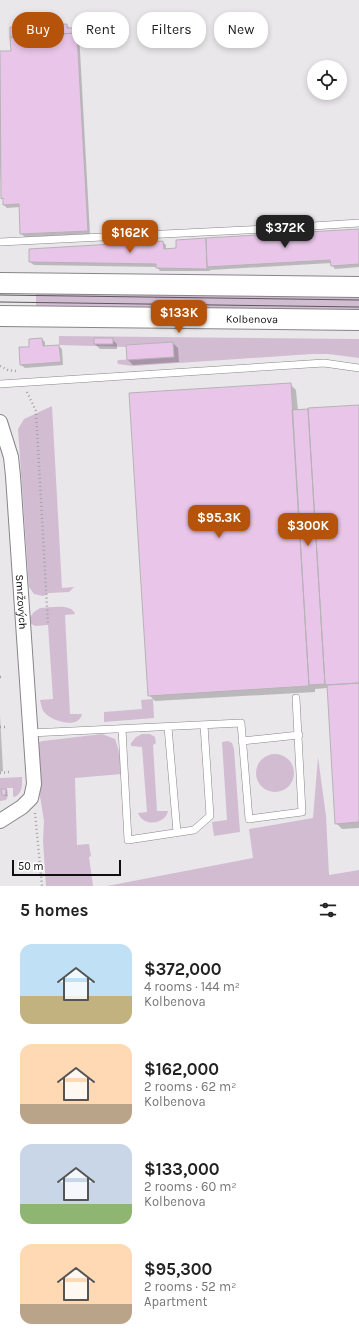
<!DOCTYPE html>
<meta charset="utf-8">
<style>
body{margin:0;font-family:Karla,sans-serif;background:#f6f6f6;color:#222;height:100vh;display:flex;flex-direction:column;font-size:15px;white-space:nowrap}
*{box-sizing:border-box;margin:0}
p{font-size:13px;color:#767676}
.icon{flex:none;width:22px;height:22px;fill:none;stroke:currentColor;stroke-width:2;stroke-linecap:round;stroke-linejoin:round}
.map{position:relative;height:886px;overflow:hidden}
.side{display:flex;flex-direction:column;background:#fff;flex:1}
.side>*{flex:none}
.guide{position:absolute;left:12px;top:12px;width:335px;height:36px;display:flex;gap:8px}
.fabs{position:absolute;left:307px;top:60px;display:grid;gap:8px}
.fabs a{display:grid;place-items:center;width:40px;height:40px;border-radius:50%;background:#fff;box-shadow:0 2px 6px #0003;font-size:20px}
.scale{position:absolute;left:12px;bottom:10px;width:109px;box-sizing:border-box;padding-left:4px;border:2px solid #100f10;border-top:0;font-size:11px;line-height:14px;white-space:nowrap;color:#100f10;-webkit-text-stroke:3px #fff;paint-order:stroke}
.price{position:absolute;translate:-50% -34px;padding:0 9px;border-radius:8px;background:#b45309;color:#fff;font-size:13px;line-height:26px;filter:drop-shadow(0 1px 2px #0008)}
.price::after{content:'';position:absolute;left:50%;top:24px;width:12px;height:9px;margin-left:-6px;background:inherit;clip-path:polygon(0 0,100% 0,50% 100%)}
.price.on{background:#222;color:#fff}
ul{padding:0;list-style:none}
li{display:flex;align-items:center;gap:12px;height:100px;padding:0 20px}
li span{display:grid;place-items:center;flex:none;width:112px;height:80px;border-radius:12px;color:#555}
li>.icon{margin-inline-start:auto}
span .icon{width:48px;height:48px;fill:#fffc;stroke-width:1}
li b{font-size:17px}
h2{display:flex;justify-content:space-between;align-items:center;height:48px;padding:0 20px;font-size:17px}
.pill{padding:0 14px;border-radius:16px;background:#fff;box-shadow:0 2px 6px #0003;font-size:14px;line-height:36px}
.pill.on{background:#b45309;color:#fff}
.map>svg:first-child{display:block}
</style>
<div class="map">
<svg width="359" height="886" viewBox="0 0 359 886">
<rect width="100%" height="100%" fill="#eae7ea"/>
<!-- green -->
<path fill="#d2bcd2" fill-rule="evenodd" d="M36 292 359 295V311L36 307Z
M59 336 359 339V358L328 354H312L133 366 118 364 117 361 119 360 174 357 173 342 126 345V347L59 345ZM94 338H112L113 344H95Z
M52 406 62 588 74 587 69 592 49 593 43 596 34 594 29 587 18 429 24 419Z
M40 608C51 608 71 603 75 614L65 615 70 714H82C79 730 51 721 44 712 42 710 41 704 40 700L53 699 48 625 35 626 30 623V617L34 612Z
M153 699 154 718 104 722V712L142 709 141 700Z
M102 734 115 739 118 748 122 770V774L75 778 77 845 89 844 91 856 89 857 93 886H46L43 841 44 821 40 796 37 746 39 742 43 741Z
M142 734H150L155 737 156 743 153 745 157 811H168C165 825 143 827 138 813L147 812 142 747 131 746V743L136 737Z
M228 741 232 743 234 749 240 832 214 836 212 822 227 820 222 742Z
M256 773a19 19 0 1 1 38 0a19 19 0 1 1-38 0Z
M318 757 326 816 329 875 359 870V886H107L253 858 249 829 313 818Z
M22 777C22 785 23 792 15 797L13 796V788H7L8 796 6 800 0 801V778Z"/>
<!-- shadow -->
<path fill="#0003" d="M67 25 70 29H76L79 32 90 234 25 237 21 234 20 207 7 208 4 205V200L2 198 0 165V52H12L11 28Z
M359 230V267L335 269 332 265 331 263 210 270V271H160L157 267 34 265 30 262 163 242 166 245V249H177V241Z
M42 339 45 342V347L59 346 62 349 63 365 25 368 21 365 30 348Z
M112 339 117 344V349H100L95 344Z
M173 343 178 348 179 362 133 365 128 360Z
M290 384 296 390 298 411 359 406V828L342 829 336 823 328 688 315 689V692L155 701 149 695Z
M0 715 3 771 0 772Z
M3 790H6L7 791V796L3 795Z"/>
<!-- building -->
<path fill="#e9c6e9" stroke="#b5b3b5" d="M67 24V28H76V33L10 37V27Z
M77 33 88 231 20 234 19 204 3 205V198L1 199 0 51H11L10 37Z
M359 229V264L331 266 330 260 207 267 206 238Z
M206 238 207 269 156 268V264L29 262V249L163 241 164 249 176 248V240Z
M42 338 43 346 59 345 61 362 20 365 19 347H29V339Z
M94 338H113V344H94Z
M173 342 174 357 127 360 126 345Z
M291 383 309 686 148 696 129 393Z
M359 405V683L325 685 308 408Z
M308 409 325 684 309 685 292 410Z
M359 683V822L335 824 327 685Z
M1 789H6V795H2Z"/>
<g fill="none" stroke-linecap="round" stroke-linejoin="round">
<!-- service casing -->
<g stroke="#888588" stroke-width="8">
<path id="service" d="M0 242 266 229 359 223
M0 384 324 363 359 368
M168 727 177 832
M122 729 128 840 194 830 210 816 204 725
M30 733 241 723 249 819 302 812 296 698
M242 741 299 735"/>
</g>
<!-- minor casing -->
<g stroke="#888588" stroke-width="16">
<g id="minor">
<path id="s1" d="M0 422 11 457 13 476 34 784 31 798 22 807 0 821"/>
</g>
</g>
<!-- secondary casing -->
<g stroke="#888588" stroke-width="22">
<g id="secondary">
<path d="M0 283 359 287"/>
<path id="s2" d="M0 316 359 320"/>
</g>
</g>
<!-- path -->
<path stroke="#a4a2a4" stroke-width="2.5" stroke-dasharray="1 3" stroke-linecap="butt" d="M0 366 8 370 16 371
M27 392 36 411 48 625
M0 677H3
M0 727H6
M0 773 9 772
M35 813 42 886"/>
<!-- service -->
<use href="#service" stroke="#fff" stroke-width="7"/>
<!-- minor -->
<use href="#minor" stroke="#fff" stroke-width="14"/>
<!-- secondary -->
<use href="#secondary" stroke="#fff" stroke-width="20"/>
<!-- tram -->
<path stroke="#5a595a" stroke-width="1" d="M0 295 359 300
M0 302 359 307"/>
</g>
<g text-anchor="middle" stroke-width="3" stroke-linejoin="round" paint-order="stroke">
<!-- street labels -->
<g font-size="11" fill="#100f10" stroke="#fff">
<text dy="4" stroke="none"><textPath href="#s2" startOffset="252">Kolbenova</textPath></text>
<text dy="4" stroke="none"><textPath href="#s1" startOffset="182">Smržových</textPath></text>
</g>
</g>
</svg>
<div class="fabs">
<a><svg class="icon" aria-label="locate" viewBox="0 0 24 24"><circle cx="12" cy="12" r="6"/><path d="M12 2v4M12 18v4M2 12h4M18 12h4"/></svg></a>
</div>
<div class="scale">50 m</div>
<b class="price on" style="left:285px;top:249px">$372K</b>
<b class="price" style="left:130px;top:254px">$162K</b>
<b class="price" style="left:179px;top:334px">$133K</b>
<b class="price" style="left:219px;top:539px">$95.3K</b>
<b class="price" style="left:308px;top:547px">$300K</b>
<div class="guide">
<a class="pill on">Buy</a>
<a class="pill">Rent</a>
<a class="pill">Filters</a>
<a class="pill">New</a>
</div>
</div>
<section class="side">
<h2>5 homes<svg class="icon" aria-label="filters" viewBox="0 0 24 24"><path d="M4 7h16M4 17h16"/><circle cx="9" cy="7" r="2"/><circle cx="15" cy="17" r="2"/></svg></h2>
<ul>
<li><span style="background:linear-gradient(#bfe0f5 65%,#c2b280 0)"><svg class="icon" aria-label="home" viewBox="0 0 24 24"><path d="M3 11l9-7 9 7M6 9v11h12V9"/></svg></span><div><b>$372,000</b><p>4 rooms · 144 m²</p><p>Kolbenova</p></div></li>
<li><span style="background:linear-gradient(#ffd9b3 75%,#b9a48a 0)"><svg class="icon" aria-label="home" viewBox="0 0 24 24"><path d="M3 11l9-7 9 7M6 9v11h12V9"/></svg></span><div><b>$162,000</b><p>2 rooms · 62 m²</p><p>Kolbenova</p></div></li>
<li><span style="background:linear-gradient(#c9d6e8 75%,#8fb573 0)"><svg class="icon" aria-label="home" viewBox="0 0 24 24"><path d="M3 11l9-7 9 7M6 9v11h12V9"/></svg></span><div><b>$133,000</b><p>2 rooms · 60 m²</p><p>Kolbenova</p></div></li>
<li><span style="background:linear-gradient(#ffd9b3 75%,#b9a48a 0)"><svg class="icon" aria-label="home" viewBox="0 0 24 24"><path d="M3 11l9-7 9 7M6 9v11h12V9"/></svg></span><div><b>$95,300</b><p>2 rooms · 52 m²</p><p>Apartment</p></div></li>
</ul>
</section>
